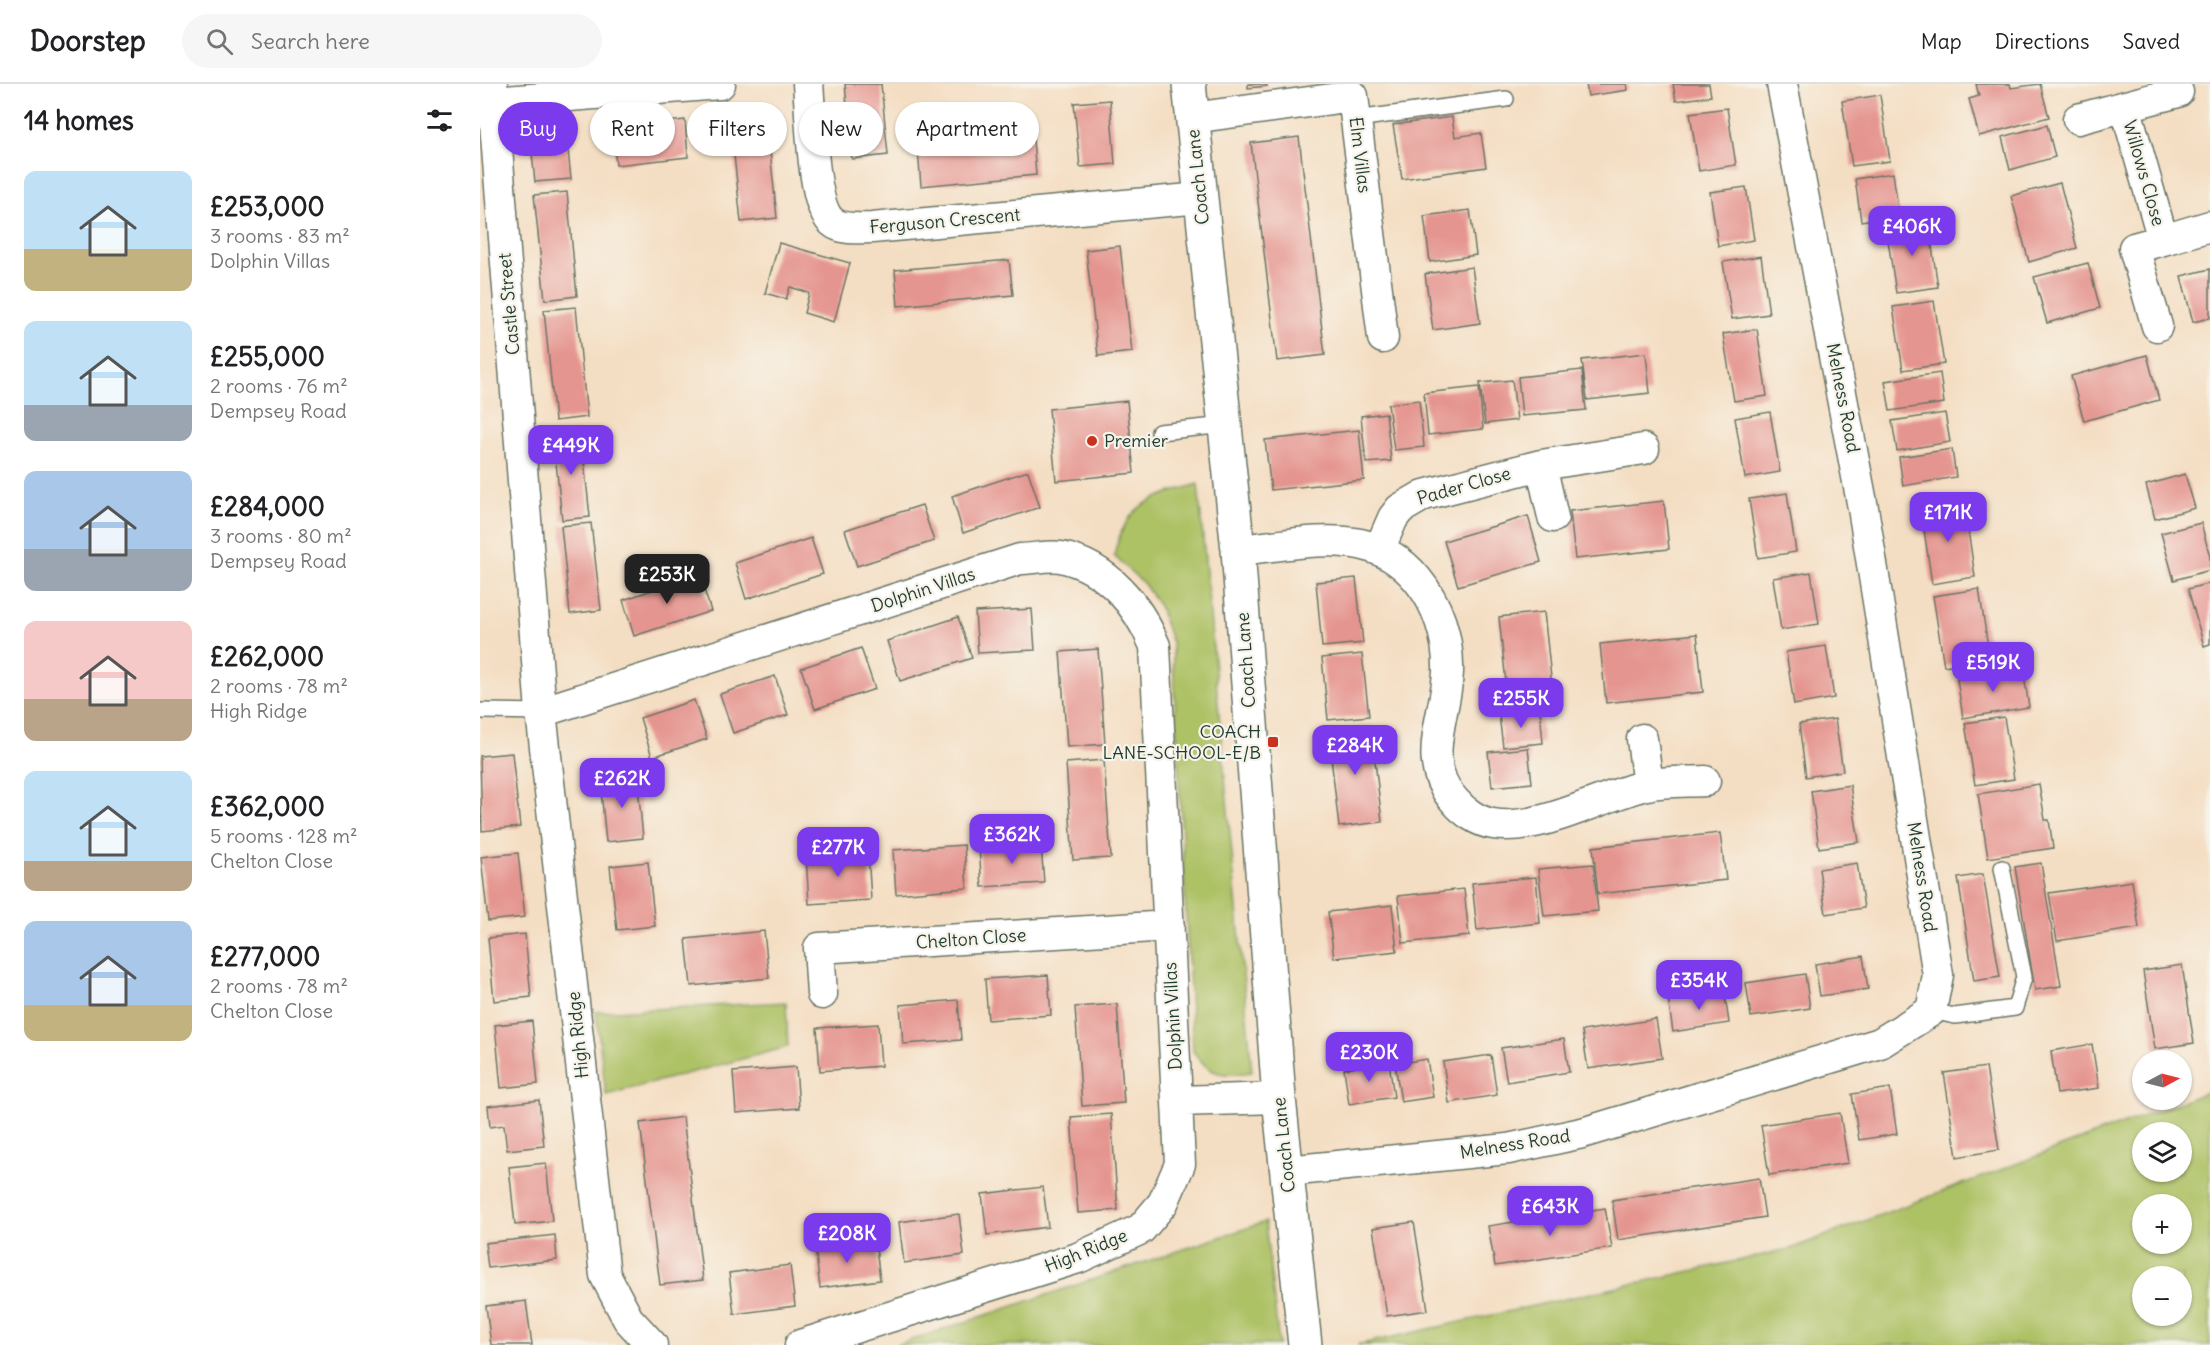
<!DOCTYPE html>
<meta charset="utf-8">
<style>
body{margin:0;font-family:Delius,sans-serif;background:#f6f6f6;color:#202124;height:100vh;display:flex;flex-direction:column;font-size:22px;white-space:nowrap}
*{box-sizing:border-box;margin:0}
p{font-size:20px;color:#757577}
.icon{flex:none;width:33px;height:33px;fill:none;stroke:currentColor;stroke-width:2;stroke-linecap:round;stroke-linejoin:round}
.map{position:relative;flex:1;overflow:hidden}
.side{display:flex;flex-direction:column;background:#fff;width:480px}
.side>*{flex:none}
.banner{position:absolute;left:18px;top:18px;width:570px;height:54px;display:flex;gap:12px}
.needle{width:39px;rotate:83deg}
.fabs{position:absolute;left:1652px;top:966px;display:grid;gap:12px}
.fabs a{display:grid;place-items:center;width:60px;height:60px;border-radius:50%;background:#fff;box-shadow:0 2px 4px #0004;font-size:30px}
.price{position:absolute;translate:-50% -51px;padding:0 14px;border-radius:12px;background:#7c3aed;color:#fff;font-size:20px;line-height:39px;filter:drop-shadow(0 2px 3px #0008)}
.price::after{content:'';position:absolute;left:50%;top:36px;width:18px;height:14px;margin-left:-9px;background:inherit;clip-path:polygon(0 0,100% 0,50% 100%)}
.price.active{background:#222;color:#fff}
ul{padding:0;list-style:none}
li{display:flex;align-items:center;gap:18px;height:150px;padding:0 24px}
li span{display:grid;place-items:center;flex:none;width:168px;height:120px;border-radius:12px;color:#555}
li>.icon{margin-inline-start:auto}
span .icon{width:72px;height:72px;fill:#fffc;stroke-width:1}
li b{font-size:26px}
h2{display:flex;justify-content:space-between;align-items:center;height:72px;padding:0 24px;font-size:26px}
.tag{padding:0 21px;border-radius:27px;background:#fff;box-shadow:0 2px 4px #0004;font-size:21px;line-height:54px}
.tag.active{background:#7c3aed;color:#fff}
header{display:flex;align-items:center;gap:36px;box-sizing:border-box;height:84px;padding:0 30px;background:#fff;border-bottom:2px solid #e0e0e0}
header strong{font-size:28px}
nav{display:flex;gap:33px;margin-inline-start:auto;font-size:21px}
.search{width:420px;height:54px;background:#f6f6f6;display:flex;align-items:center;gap:15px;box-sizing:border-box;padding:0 21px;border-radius:33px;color:#757577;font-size:22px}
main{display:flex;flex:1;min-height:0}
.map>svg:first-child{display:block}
</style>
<header>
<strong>Doorstep</strong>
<div class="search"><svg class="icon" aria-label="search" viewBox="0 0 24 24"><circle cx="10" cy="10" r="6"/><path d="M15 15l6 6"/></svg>Search here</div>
<nav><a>Map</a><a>Directions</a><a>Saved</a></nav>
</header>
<main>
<section class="side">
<h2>14 homes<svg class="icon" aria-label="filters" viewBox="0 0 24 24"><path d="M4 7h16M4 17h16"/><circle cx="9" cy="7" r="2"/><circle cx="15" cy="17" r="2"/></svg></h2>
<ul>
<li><span style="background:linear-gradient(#bfe0f5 65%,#c2b280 0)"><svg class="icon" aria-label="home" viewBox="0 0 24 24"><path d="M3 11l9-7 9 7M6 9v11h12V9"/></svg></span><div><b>£253,000</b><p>3 rooms · 83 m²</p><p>Dolphin Villas</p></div></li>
<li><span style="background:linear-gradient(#bfe0f5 70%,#9aa5b1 0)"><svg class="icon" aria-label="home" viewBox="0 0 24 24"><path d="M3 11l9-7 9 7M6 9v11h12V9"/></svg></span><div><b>£255,000</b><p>2 rooms · 76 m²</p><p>Dempsey Road</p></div></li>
<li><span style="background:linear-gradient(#a9c7e8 65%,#9aa5b1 0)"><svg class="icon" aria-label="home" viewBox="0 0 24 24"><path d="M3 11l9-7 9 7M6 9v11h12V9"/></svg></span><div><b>£284,000</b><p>3 rooms · 80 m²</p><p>Dempsey Road</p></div></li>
<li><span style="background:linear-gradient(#f6c9c9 65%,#b9a48a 0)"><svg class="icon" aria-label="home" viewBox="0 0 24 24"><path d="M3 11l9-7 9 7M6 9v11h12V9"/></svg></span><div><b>£262,000</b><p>2 rooms · 78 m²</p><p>High Ridge</p></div></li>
<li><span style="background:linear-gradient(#bfe0f5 75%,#b9a48a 0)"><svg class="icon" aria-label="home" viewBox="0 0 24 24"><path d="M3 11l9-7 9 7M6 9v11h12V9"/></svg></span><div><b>£362,000</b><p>5 rooms · 128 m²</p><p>Chelton Close</p></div></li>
<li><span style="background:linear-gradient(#a9c7e8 70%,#c2b280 0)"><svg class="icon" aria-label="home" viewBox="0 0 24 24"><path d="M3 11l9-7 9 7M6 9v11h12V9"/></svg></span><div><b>£277,000</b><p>2 rooms · 78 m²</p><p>Chelton Close</p></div></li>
</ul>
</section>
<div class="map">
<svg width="1730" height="1261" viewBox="0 0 1730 1261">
<rect width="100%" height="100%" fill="#f7f3e8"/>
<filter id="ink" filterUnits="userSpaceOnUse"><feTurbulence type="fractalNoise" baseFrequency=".0167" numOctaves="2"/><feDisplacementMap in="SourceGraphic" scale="12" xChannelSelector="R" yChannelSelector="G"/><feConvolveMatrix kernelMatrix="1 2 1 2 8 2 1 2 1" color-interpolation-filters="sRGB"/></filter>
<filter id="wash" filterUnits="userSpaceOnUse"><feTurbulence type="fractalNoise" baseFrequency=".008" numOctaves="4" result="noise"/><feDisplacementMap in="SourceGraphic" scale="24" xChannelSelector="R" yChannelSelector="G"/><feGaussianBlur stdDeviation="1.35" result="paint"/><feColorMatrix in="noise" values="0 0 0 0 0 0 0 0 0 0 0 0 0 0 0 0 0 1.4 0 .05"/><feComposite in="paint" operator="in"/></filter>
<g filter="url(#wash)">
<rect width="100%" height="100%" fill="#f4dec3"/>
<!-- green -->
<path fill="#adc165" stroke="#667f4c" stroke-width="1.5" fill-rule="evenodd" d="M718 400 772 988C741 992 731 993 713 967L692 559 679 522 664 500 634 472C645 418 671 415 718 400Z
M306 918 308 963 126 1011 116 928Z
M1730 1007V1261H877L1310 1165ZM1701 1048V1088H1662V1048ZM1662 1120H1701V1160H1662ZM1662 1192H1701V1232H1662Z
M785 1138 799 1261H416Z"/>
<g id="blocks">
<!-- building -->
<path fill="#e59590" d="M365 0H401L408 71 372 75Z
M768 0H787V2L768 4Z
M1106 0H1147L1148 6 1108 12Z
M1193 0H1229L1231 12 1196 17Z
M1496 0H1530L1531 4 1560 0 1569 33 1499 52 1489 15 1499 12Z
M1400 11 1410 77 1372 82 1362 17Z
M630 16 635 80 600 83 594 19Z
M285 19 297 134 261 138 249 23Z
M1247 24 1256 81 1219 87 1210 29Z
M972 33 975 53 1001 49 1006 83 922 95 913 41Z
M205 36 208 73 136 81 132 44Z
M85 37 91 95 55 98 49 41Z
M1567 41 1575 73 1530 86 1522 53Z
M819 53 845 271 797 277 771 59Z
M553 55 556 91 441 102 438 66Z
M1413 89 1419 131 1381 137 1375 95Z
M1580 99 1597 164 1549 178 1531 112Z
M1266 103 1274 156 1238 162 1230 108Z
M87 108 97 212 65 216 54 111Z
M990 126 996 171 950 178 944 132Z
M1448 136 1458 203 1416 209 1406 143Z
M299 159 370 179 354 238 324 229 329 209 310 203 306 215 285 209Z
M640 162 652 268 618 272 606 166Z
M1281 172 1289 230 1252 235 1243 178Z
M529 176 533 211 418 222 415 186Z
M1608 179 1620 224 1567 239 1554 193Z
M992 183 1000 239 953 246 945 190Z
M1730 185V234L1713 238 1701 192Z
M1454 217 1464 280 1423 286 1413 223Z
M96 223 107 333 75 337 64 226Z
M1277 245 1287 312 1254 317 1243 250Z
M1166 269 1170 309 1107 316 1102 276Z
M1667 271 1679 316 1604 337 1591 292Z
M1102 286 1106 326 1042 332 1038 293Z
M1460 289 1464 319 1410 327 1405 297Z
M1032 296 1037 336 1005 340 1000 299Z
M999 303 1003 345 948 351 944 309Z
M939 316 944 363 914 366 908 320Z
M647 317 654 389 576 397 569 325Z
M1290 328 1300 388 1265 394 1255 334Z
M906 329 911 377 886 379 881 332Z
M1465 329 1470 358 1417 367 1412 337Z
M879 346 884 396 791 406 785 356Z
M101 347 110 433 82 436 73 350Z
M1472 365 1476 393 1423 402 1419 373Z
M548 387 560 423 483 449 472 412Z
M1705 390 1715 424 1675 435 1666 401Z
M1307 409 1316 468 1278 474 1269 415Z
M1184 417 1189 465 1095 475 1090 427Z
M1484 418 1495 493 1452 500 1441 425Z
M442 421 454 457 377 482 365 446Z
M1048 432 1061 478 978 502 964 457Z
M111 439 121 526 90 530 81 442Z
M1721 439 1730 473V486L1694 496 1681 449Z
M331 454 343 490 266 515 255 479Z
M1331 488 1339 540 1301 546 1293 494Z
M219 490 231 527 154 552 143 516Z
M876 494 883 559 842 563 836 498Z
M1730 499V560L1724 562 1708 505Z
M1499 505 1510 575 1464 582 1453 512Z
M552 525 555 566 498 569 495 528Z
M1064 528 1074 622 1029 627 1019 533Z
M478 533 492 574 420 597 407 557Z
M1217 550 1223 608 1126 619 1120 560Z
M1346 562 1354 614 1314 621 1306 568Z
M381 564 395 605 335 625 321 584Z
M618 565 625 660 587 663 580 568Z
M882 570 889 632 848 636 842 574Z
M1543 585 1549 623 1483 634 1477 595Z
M295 592 308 631 253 649 240 610Z
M214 616 227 655 172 673 160 634Z
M1060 626 1063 659 1023 663 1019 631Z
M1524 633 1534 695 1495 701 1485 639Z
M1355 635 1363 687 1326 693 1319 640Z
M891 642 902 738 859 743 848 647Z
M1048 664 1052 699 1012 703 1008 668Z
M32 669 40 743 2 747 0 672Z
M624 676 631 774 593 776 586 679Z
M157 692 163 754 126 758 120 696Z
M1559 700 1565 736H1569L1573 764 1508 774 1498 710Z
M1370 701 1379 758 1339 764 1331 707Z
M1240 749 1246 796 1118 810 1113 763Z
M561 760 564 799 502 803 499 764Z
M484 761 487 804 416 810 413 766Z
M388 768 391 816 329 820 326 772Z
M38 769 45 833 8 837 1 773Z
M168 778 175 842 137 846 130 782Z
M1377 779 1384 824 1346 830 1339 785Z
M1561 779 1581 902 1555 906 1535 783Z
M1113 780 1118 827 1064 832 1058 785Z
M1503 790 1520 893 1494 897 1478 794Z
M1056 793 1060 839 997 846 992 799Z
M1652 797 1659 844 1577 857 1569 809Z
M984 805 989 852 923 859 918 812Z
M912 821 917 867 854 874 848 828Z
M284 847 289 894 211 902 206 855Z
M45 850 51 913 14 917 8 854Z
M1383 872 1388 905 1340 912 1335 880Z
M1702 881 1714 959 1675 965 1663 887Z
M1325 890 1330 924 1271 933 1266 899Z
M568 891 571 931 508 936 505 895Z
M1244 905 1249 939 1193 948 1188 914Z
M478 916 481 956 423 960 420 921Z
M637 920 644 1019 602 1022 595 923Z
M1176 935 1182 974 1108 985 1102 947Z
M52 937 58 1000 21 1004 15 941Z
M398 940 401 982 340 987 337 944Z
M1084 955 1089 988 1027 998 1021 964Z
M1612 960 1619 1004 1577 1010 1571 967Z
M1011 971 1017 1011 969 1019 963 978Z
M947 975 953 1013 921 1018 915 980Z
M909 978 914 1013 869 1020 864 985Z
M316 983 319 1024 256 1029 253 988Z
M1506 983 1519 1066 1477 1073 1464 989Z
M1410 1004 1417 1050 1379 1056 1372 1010Z
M59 1016 64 1062 27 1066 24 1041 10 1043 8 1022Z
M1360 1029 1368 1079 1289 1091 1281 1041Z
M631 1030 638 1126 598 1129 591 1033Z
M203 1033 223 1196 180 1201 160 1039Z
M66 1079 72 1137 35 1141 29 1083Z
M1279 1094 1285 1133 1138 1156 1132 1116Z
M563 1103 568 1143 507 1151 502 1110Z
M1125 1124 1132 1164 1015 1182 1008 1142Z
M479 1130 484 1171 424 1179 419 1138Z
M934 1138 948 1226 907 1232 893 1144Z
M75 1151 77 1176 8 1184 5 1159Z
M395 1156 400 1196 340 1204 335 1163Z
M310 1181 315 1222 254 1230 249 1189Z
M46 1217 52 1261H11L6 1222Z"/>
</g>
</g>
<g filter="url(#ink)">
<use href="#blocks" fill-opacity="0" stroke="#6a7566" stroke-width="1.5"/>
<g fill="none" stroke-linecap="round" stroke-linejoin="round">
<!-- service casing -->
<g stroke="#6a7566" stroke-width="18">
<path id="service" d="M876 35 1026 15
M679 348 745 341
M0 627 61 628
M1451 927 1475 932 1535 924 1544 893 1522 784"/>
</g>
<!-- minor casing -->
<g stroke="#6a7566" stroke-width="33">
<path id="minor" d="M12 0 61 628 540 475C552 475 569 471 581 473 628 483 658 521 675 562L700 1080 683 1119 661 1145 598 1174 320 1261
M328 0C331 29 331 127 355 140 366 146 380 144 392 144L721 114
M13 18 240 0
M1645 22 1683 156 1730 142
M712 34 873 12 903 254
M1598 35 1698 8
M1677 242 1654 164 1683 156
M1061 381 1073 433
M758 466C796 463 842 452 880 460 903 465 922 477 937 495 958 520 969 555 968 588 966 633 939 679 975 717 984 728 999 738 1013 740 1060 748 1121 712 1166 701 1185 697 1206 698 1225 697
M899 466 913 434 920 425 944 411 1061 381 1164 365
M61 628 125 1191 148 1235 172 1261
M1162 655 1168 701
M342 910 339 864 689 842
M697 1017 799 1014
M807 1087 1028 1065 1102 1049 1400 959 1451 927 1458 891 1383 424 1302 0"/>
</g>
<!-- tertiary casing -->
<g stroke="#6a7566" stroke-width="36">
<path id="tertiary" d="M709 0 758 466 799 1014 825 1261"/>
</g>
<!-- service -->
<use href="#service" stroke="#fff" stroke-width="15"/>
<!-- minor -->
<use href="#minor" stroke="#fff" stroke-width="30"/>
<!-- tertiary -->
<use href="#tertiary" stroke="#fff" stroke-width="33"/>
</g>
</g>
<!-- markers -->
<g fill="#c8321e" stroke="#f7f3e8" stroke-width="2">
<circle cx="612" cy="357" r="6"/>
<rect x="787" y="652" width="12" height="12" rx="3"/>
</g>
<g text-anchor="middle" stroke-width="4.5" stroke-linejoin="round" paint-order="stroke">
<!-- street labels -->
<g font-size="18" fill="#1f3d34" stroke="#f7f3e8">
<text transform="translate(880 71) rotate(83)" y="6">Elm Villas</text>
<text transform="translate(1664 89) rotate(74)" y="6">Willows Close</text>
<text transform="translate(718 93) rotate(-96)" y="6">Coach Lane</text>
<text transform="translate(465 137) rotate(-5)" y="6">Ferguson Crescent</text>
<text transform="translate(29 220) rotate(-95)" y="6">Castle Street</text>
<text transform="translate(1363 314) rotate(79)" y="6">Melness Road</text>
<text transform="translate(984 402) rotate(-16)" y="6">Pader Close</text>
<text transform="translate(443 506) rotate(-18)" y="6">Dolphin Villas</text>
<text transform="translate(766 576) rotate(-94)" y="6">Coach Lane</text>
<text transform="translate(1442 793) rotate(81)" y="6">Melness Road</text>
<text transform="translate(491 855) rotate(-4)" y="6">Chelton Close</text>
<text transform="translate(693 932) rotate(-93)" y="6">Dolphin Villas</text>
<text transform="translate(98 951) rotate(-96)" y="6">High Ridge</text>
<text transform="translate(1035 1060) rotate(-9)" y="6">Melness Road</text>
<text transform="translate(804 1061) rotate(-96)" y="6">Coach Lane</text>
<text transform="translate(606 1167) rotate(-22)" y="6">High Ridge</text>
</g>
<!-- poi labels -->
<g font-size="18" fill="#1f3d34" stroke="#f7f3e8" text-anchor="start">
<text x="624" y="363">Premier</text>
<text x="781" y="654" text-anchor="end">COACH<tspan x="781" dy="21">LANE-SCHOOL-E/B</tspan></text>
</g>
</g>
</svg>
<div class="fabs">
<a><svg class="needle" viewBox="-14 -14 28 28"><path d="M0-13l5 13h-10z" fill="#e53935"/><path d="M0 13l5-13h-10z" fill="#757577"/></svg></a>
<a><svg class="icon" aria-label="layers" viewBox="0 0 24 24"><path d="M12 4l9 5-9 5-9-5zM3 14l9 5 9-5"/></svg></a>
<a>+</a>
<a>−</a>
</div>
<b class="price" style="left:1432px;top:173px">£406K</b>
<b class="price" style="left:91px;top:392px">£449K</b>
<b class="price" style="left:1468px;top:459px">£171K</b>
<b class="price active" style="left:187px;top:521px">£253K</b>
<b class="price" style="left:1513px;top:609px">£519K</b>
<b class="price" style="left:1041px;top:645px">£255K</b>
<b class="price" style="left:875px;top:692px">£284K</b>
<b class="price" style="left:142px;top:725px">£262K</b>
<b class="price" style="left:532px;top:781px">£362K</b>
<b class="price" style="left:358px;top:794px">£277K</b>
<b class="price" style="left:1219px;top:927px">£354K</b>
<b class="price" style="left:889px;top:999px">£230K</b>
<b class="price" style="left:1070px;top:1153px">£643K</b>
<b class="price" style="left:367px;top:1180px">£208K</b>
<div class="banner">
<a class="tag active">Buy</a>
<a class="tag">Rent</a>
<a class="tag">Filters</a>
<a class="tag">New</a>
<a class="tag">Apartment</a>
</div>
</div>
</main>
